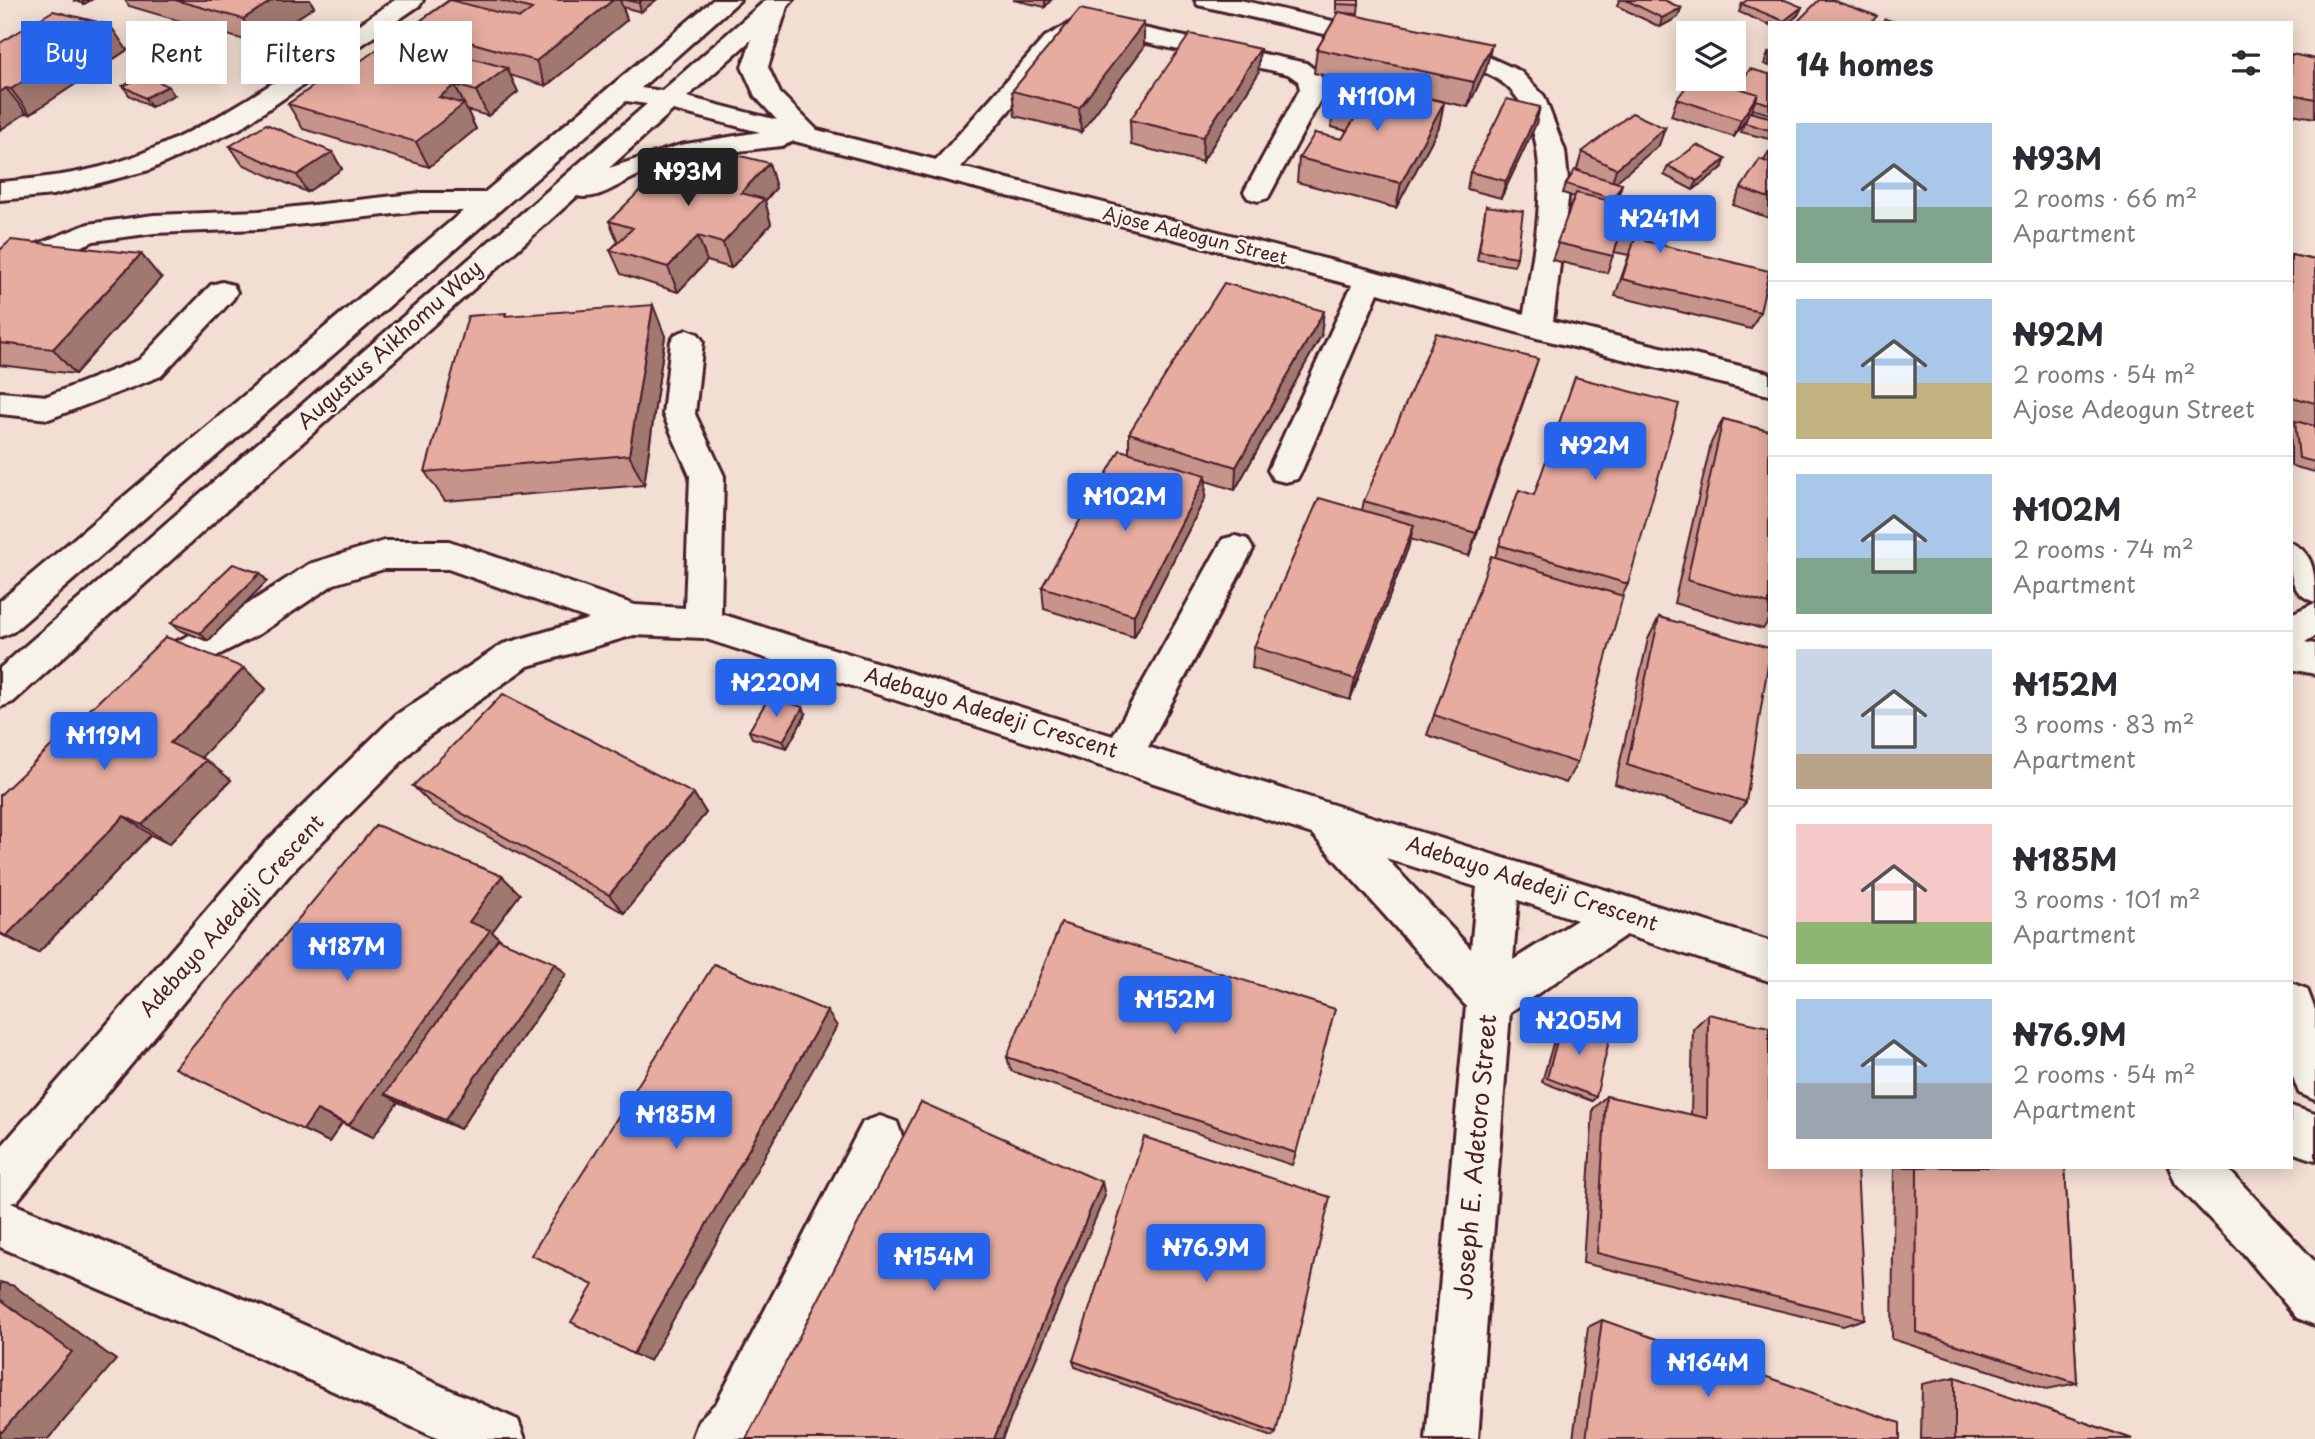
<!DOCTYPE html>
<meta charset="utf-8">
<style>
body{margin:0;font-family:"Playpen Sans",sans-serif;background:#f2f2f3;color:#2b2b33;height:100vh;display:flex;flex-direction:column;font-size:26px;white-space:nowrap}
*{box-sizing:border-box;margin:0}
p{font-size:23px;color:#7c7c81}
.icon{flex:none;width:38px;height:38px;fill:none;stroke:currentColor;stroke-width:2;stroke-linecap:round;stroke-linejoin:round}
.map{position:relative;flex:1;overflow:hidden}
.drawer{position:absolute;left:1768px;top:21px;width:525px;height:1148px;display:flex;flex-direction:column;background:#fff;border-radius:0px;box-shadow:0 4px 18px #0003}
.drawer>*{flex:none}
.guide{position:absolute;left:21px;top:21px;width:665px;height:63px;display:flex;gap:14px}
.controls{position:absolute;left:1676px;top:21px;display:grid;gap:14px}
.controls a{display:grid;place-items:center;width:70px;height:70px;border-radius:0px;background:#fff;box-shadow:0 4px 18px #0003;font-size:35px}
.price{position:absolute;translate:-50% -60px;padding:0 16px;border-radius:7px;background:#2563eb;color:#fff;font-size:23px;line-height:46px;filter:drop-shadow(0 2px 4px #0008)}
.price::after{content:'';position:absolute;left:50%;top:42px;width:21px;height:16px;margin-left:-10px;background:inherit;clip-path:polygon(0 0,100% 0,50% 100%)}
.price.current{background:#222;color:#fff}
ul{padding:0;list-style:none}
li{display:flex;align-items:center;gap:21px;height:175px;padding:0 28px}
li+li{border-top:2px solid #e1e1e2}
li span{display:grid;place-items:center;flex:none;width:196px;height:140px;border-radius:0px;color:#555}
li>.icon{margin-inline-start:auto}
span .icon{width:84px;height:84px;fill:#fffc;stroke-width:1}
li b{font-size:30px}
h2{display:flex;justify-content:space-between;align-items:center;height:84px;padding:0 28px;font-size:30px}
.chip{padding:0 24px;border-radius:0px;background:#fff;box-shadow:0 4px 18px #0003;font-size:24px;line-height:63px}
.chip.current{background:#2563eb;color:#fff}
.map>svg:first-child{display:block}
</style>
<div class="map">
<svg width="2315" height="1439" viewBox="0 0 2315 1439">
<rect width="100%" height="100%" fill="#f2ded2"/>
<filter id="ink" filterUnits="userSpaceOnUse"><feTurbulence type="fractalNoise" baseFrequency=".0143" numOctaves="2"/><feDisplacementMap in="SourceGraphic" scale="14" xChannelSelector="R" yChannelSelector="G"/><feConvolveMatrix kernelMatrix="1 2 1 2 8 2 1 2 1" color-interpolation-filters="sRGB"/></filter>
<g filter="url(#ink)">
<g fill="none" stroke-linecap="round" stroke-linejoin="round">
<!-- minor casing -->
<g stroke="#4a1f2b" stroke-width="6">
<path id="minor" d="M395 0H423L420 5 239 129 149 170 53 195 0 200V182C44 178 89 173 130 158 227 122 310 57 395 0Z
M713 0H740L641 88 662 91 766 0H793L787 7 768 67 780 93 817 130 936 160 1045 37 1074 21 1097 18 1306 63 1319 73 1326 89 1268 198 1258 201 1248 198 1244 192 1300 89 1298 81 1288 74 1097 32 1089 33 1063 47 961 167 1369 270 1524 314C1533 249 1563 131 1503 83 1483 67 1452 62 1428 56L1424 51 1428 46 1437 43 1482 54 1520 71 1544 96 1565 151 1569 191 1553 321 1769 373V395L1537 338 1378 293 1302 470 1297 479 1285 482 1273 479 1268 470 1352 285 794 141 782 146C735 151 687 157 642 174 622 181 598 202 577 196L13 702 0 707V668L647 104 626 101 13 632 0 637V601L463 211H421L259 229 154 233 94 241 22 271 11 282 0 285V259L88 224 154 215 259 211 421 193H484ZM752 39 742 67 755 96 777 120 687 97ZM673 110 760 132 680 145 609 168Z
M1195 0H1240L1390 34 1394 39 1390 44 1381 47 1198 5Z
M222 282 233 285 237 292 233 299 161 376 49 419 0 414V392L47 396 139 360 211 285Z
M687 330 698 334 703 341 695 414 724 476 721 614 1113 736 1223 539 1235 536 1247 539 1253 549 1148 747 1769 941V981L1626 935 1510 1012 1478 1439H1426L1466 1006 1312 834 703 638 634 635 528 666 424 739 291 873 17 1201 11 1203 261 1306 518 1420 525 1439H439L225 1342 0 1247V1148L261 847 396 715 503 644 589 619 448 569H384L334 584 259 634 183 673 166 689 153 693 140 689 134 678 140 667 157 651 233 614 309 564 384 541H449L635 605 685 608 690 476 663 414 671 341 676 334ZM1386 858 1477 887 1471 949ZM1518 900 1577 920 1513 960Z
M2291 543C2315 553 2315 575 2315 602 2287 593 2290 569 2291 543Z
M2315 603V636L2305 642 2315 644V674L2291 669V614Z
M2291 983 2307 989 2315 1010V1100L2299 1093 2291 1072Z
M2291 1106 2315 1114V1160L2291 1152Z
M880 1116 897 1122 903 1139 753 1438 692 1439 699 1420 717 1402 863 1122Z
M2169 1167H2226L2315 1262V1325L2297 1318 2244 1254 2176 1184Z"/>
</g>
<!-- minor -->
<use href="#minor" fill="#f7f3e8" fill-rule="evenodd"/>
</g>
<!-- wall -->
<path fill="#c6948a" stroke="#4a1f2b" stroke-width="2" d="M73 0H91L84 4Z
M125 0H310L314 7 258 44 129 6Z
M449 0H656L641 12 623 7 627 20 546 86 510 75 518 92 488 116 467 110 476 129 429 167 303 129 288 104 341 75 422 44 413 26Z
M1013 0H1051L1045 7Z
M1336 0H1359L1358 14 1343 13 1486 69 1468 107 1414 95 1444 102 1439 127 1396 208 1297 182 1299 158 1342 139 1347 131 1331 127 1334 102 1347 81 1314 73 1317 49 1338 13H1336Z
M1619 0H1664L1681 8 1678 17 1660 27 1617 6Z
M1742 4 1802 7 1798 15 1789 23H1769V25L1739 12Z
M1144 23V47L1081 132 1015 116 1012 91Z
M0 43 127 50 30 114 26 113 0 130Z
M1769 51V66L1764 64Z
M2291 54 2315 59V118L2291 114Z
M1258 74 1202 162 1131 145 1130 120Z
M1769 74V114L1752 109 1751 112 1769 117V139L1741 132 1745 121 1734 137 1671 116 1677 99 1738 88Z
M123 86 174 95 151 107 129 95Z
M1536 124 1501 198 1467 189 1470 172Z
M1665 128 1659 145 1615 182 1622 184 1619 193 1614 202 1645 241 1760 312 1751 329 1615 296 1629 255 1614 252 1607 273 1552 260 1575 197 1563 193 1566 184 1584 173 1577 169 1582 152Z
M230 146 332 152 342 169 307 192 242 164Z
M1769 151V218L1733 205 1741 188 1764 161Z
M769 163 776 188 765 201 771 224 731 268 707 261 678 292 621 274 610 250 618 242 609 221 695 172Z
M1668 166 1722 168 1693 190 1664 175Z
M1486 206 1517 257 1514 266 1477 260Z
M0 250 161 278 75 374 0 365Z
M2291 255 2315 260V472L2291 466Z
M507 316 665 336 644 485 445 501 425 472Z
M1321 336 1235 490 1206 481 1205 498 1134 637 1044 609 1042 587 1129 452V433Z
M1530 383 1469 556 1410 539 1408 548 1350 700 1252 668 1254 647 1362 510 1364 501Z
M1723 419 1769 431V620L1763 629 1674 603 1711 443Z
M1519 490 1628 584 1622 596 1577 763 1566 783 1427 735 1434 715 1495 557Z
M260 573 267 581 208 641 180 630 171 623Z
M1659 617 1746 802 1731 821 1615 784 1648 639Z
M244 668 266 689 201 757 231 780 169 844 151 835 38 953 0 934V795Z
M806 714 787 748 752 738 749 731Z
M413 786 694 794 706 813 624 913 432 805Z
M520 894 492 932 502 941 566 974 460 1129 398 1102 373 1137 342 1123 329 1142 175 1068Z
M1708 1014 1865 1319 1843 1326 1583 1263 1593 1109 1606 1096 1691 1115 1693 1029Z
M1563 1018 1596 1097 1592 1101 1542 1082 1559 1023Z
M1007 1057 1296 1153 1292 1165 1011 1071Z
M1894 1167H2065L2077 1383 2047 1389 1892 1339Z
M1602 1320 1900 1439H1573L1588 1327Z
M1073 1361 1276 1433 1272 1437 1075 1367Z
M1955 1377 2132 1439H1921L1922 1384Z"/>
<!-- shaded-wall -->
<path fill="#a17870" stroke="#4a1f2b" stroke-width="2" d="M82 0H91L84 4Z
M273 0H310L314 7 258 44 243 19Z
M613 0H620L627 20 546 86 536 61Z
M642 0H656L641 12 639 3Z
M1045 0H1051L1045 7Z
M1802 7 1798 15 1789 23H1783L1784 21Z
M1681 8 1678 17 1660 27 1662 18Z
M1144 23V47L1081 132 1079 108Z
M110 25 127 50 30 114 11 89Z
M1492 44 1486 69 1468 107 1474 82Z
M1260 49 1258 74 1202 162 1203 137Z
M507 68 518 92 488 116 476 91Z
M455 85 476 129 429 167 416 142 439 97Z
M168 86 174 95 151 107 145 98Z
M6 88 26 113 0 130V92Z
M1758 94 1751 111 1734 137 1741 120Z
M1444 102 1439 127 1396 208 1401 183Z
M1540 107 1536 124 1501 198 1506 181Z
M1665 128 1659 145 1611 186 1616 169Z
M332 152 342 169 307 192 297 175Z
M1726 159 1722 168 1693 190 1697 181Z
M769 163 776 188 765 201 771 224 731 268 723 243 741 193Z
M1622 184 1619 193 1610 208 1613 199Z
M698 236 707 261 678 292 668 267Z
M141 254 161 278 75 374 53 349Z
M653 305 665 336 644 485 629 455Z
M1324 311 1321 336 1235 490 1236 467Z
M1538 359 1530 383 1469 556 1476 533Z
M1206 475 1205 498 1134 637V615Z
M1414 525 1408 548 1350 700 1355 679Z
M260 573 267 581 208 641 200 633Z
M244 668 266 689 195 764 170 743Z
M803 707 806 714 787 748 783 741Z
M206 760 231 780 169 844 142 825Z
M694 794 706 813 624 913 609 895Z
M124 816 151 835 38 953 6 936Z
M502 876 520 894 492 932 509 947 385 1094 398 1102 373 1137 349 1125 469 922Z
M555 963 566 974 460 1129 445 1120Z
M827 1011 837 1026 650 1361 633 1354Z
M317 1110 342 1123 329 1142 303 1130Z
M1102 1182 1105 1196 1002 1439H994Z
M0 1282 14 1286 116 1360 48 1439H0Z"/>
<!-- building -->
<path fill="#e6aca0" stroke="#4a1f2b" stroke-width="2" d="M175 0H273L243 19Z
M450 0 520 18 532 9 499 0H613L536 61 413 26Z
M626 0H642L639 3Z
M1337 0H1359V5L1337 4Z
M1626 0H1664L1681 8 1662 18Z
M1747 0H1785L1802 7 1784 21 1742 4Z
M1819 0H1832L1877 16 1871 23H1796Z
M1080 9 1144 23 1079 108 1012 91Z
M53 11 110 25 11 89 6 88 0 92V43Z
M1339 12 1492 44 1474 82 1317 49Z
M1885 19 1899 23H1882Z
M1190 34 1260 49 1203 137 1130 120Z
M394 37 507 68 476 91 455 85 439 97 464 104 416 142 288 104 332 73 341 75Z
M2291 54 2315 59V99L2291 94Z
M1750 69 1769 74V104L1756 100 1758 94 1738 88Z
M145 75 168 86 145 98 123 86Z
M1692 79H1710L1758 94 1741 120 1677 99Z
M1348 80 1444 102 1401 183 1299 158 1315 133 1342 139 1361 108 1334 102Z
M1507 99 1540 107 1506 181 1470 172Z
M1749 112 1769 117V130L1745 123Z
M1632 113 1665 128 1616 169 1582 152Z
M266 124 332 152 297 175 230 146Z
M1697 145 1726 159 1697 181 1668 166Z
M717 150 769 163 741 193 764 199 723 243 698 236 668 267 610 250 633 228 609 221 667 164 695 172Z
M1760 159 1769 163V198L1741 188Z
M1575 170 1622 184 1613 199 1566 184Z
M1576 193 1654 211 1645 241 1769 271 1760 312 1622 279 1635 238 1620 235 1613 256 1557 243Z
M1486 206 1523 211 1517 257 1479 251Z
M11 240 141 254 53 349 0 343V250Z
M2291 255 2315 260V403L2291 397Z
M1224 283 1324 311 1236 467 1129 433Z
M653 305 629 455 425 472 468 316 506 313 505 316Z
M1436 333 1538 359 1476 533 1364 501Z
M1575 377 1679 404 1628 584 1499 545 1519 490 1534 495Z
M1723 419 1769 431V604L1687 580Z
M2295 421 2315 426V462L2299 458Z
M1120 450 1206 475 1134 615 1042 587Z
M1319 498 1414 525 1355 679 1254 647Z
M1491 556 1623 596 1577 763 1434 715Z
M233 564 260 573 200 633 171 623Z
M1659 617 1769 648V658L1746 802 1627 765Z
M166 637 244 668 170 743 206 760 142 825 124 816 6 936 0 933V795Z
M503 694 694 794 609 895 413 786Z
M769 697 803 707 783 741 749 731Z
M376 825 502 876 469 922 490 930 349 1125 317 1110 303 1130 175 1068Z
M1061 923 1335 1009 1296 1153 1007 1057Z
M498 939 555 963 445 1120 385 1094Z
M714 964 827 1011 633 1354 571 1322 593 1285 531 1255Z
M1708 1014 1769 1027V1167H1857L1865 1319 1597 1253 1606 1096 1707 1118Z
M1563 1018 1610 1036 1596 1097 1547 1078Z
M921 1102 1102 1182 994 1439H746Z
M1144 1137 1330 1197 1276 1433 1073 1361Z
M1917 1167H2065L2077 1383 1916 1332Z
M0 1299 72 1352 0 1434Z
M1602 1320 1900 1423V1439H1586Z
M1955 1377 2132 1439H1955Z"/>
</g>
<g text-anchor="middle" stroke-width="5" stroke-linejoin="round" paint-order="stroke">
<!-- far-street labels -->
<g font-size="18" fill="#4a1f2b" stroke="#f7f3e8">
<text transform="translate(1195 236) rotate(14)" y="6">Ajose Adeogun Street</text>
</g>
<!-- street labels -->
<g font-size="21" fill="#4a1f2b" stroke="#f7f3e8">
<text transform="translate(390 345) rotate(-42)" y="7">Augustus Aikhomu Way</text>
<text transform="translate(991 713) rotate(17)" y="7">Adebayo Adedeji Crescent</text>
<text transform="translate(1532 884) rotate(18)" y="7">Adebayo Adedeji Crescent</text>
<text transform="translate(232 916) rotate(-48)" y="7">Adebayo Adedeji Crescent</text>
</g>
<!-- near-street labels -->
<g font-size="24" fill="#4a1f2b" stroke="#f7f3e8">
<text transform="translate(1476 1157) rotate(-85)" y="8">Joseph E. Adetoro Street</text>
</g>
</g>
</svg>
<div class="controls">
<a><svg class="icon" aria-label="layers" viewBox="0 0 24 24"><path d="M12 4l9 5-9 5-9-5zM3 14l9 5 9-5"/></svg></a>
</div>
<b class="price" style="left:1377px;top:133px">₦110M</b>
<b class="price current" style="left:688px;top:208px">₦93M</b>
<b class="price" style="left:1660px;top:255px">₦241M</b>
<b class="price" style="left:1595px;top:482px">₦92M</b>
<b class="price" style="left:1125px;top:533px">₦102M</b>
<b class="price" style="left:776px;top:719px">₦220M</b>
<b class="price" style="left:104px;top:772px">₦119M</b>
<b class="price" style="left:347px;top:983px">₦187M</b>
<b class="price" style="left:1175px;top:1036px">₦152M</b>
<b class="price" style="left:1579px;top:1057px">₦205M</b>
<b class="price" style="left:676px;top:1151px">₦185M</b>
<b class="price" style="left:1206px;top:1284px">₦76.9M</b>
<b class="price" style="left:934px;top:1293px">₦154M</b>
<b class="price" style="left:1708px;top:1399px">₦164M</b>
<div class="guide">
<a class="chip current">Buy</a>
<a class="chip">Rent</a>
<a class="chip">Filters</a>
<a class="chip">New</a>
</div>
<section class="drawer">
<h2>14 homes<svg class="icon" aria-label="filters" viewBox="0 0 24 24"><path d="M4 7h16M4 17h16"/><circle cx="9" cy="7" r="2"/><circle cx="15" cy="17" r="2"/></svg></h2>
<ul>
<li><span style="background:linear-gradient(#a9c7e8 60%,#7fa58c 0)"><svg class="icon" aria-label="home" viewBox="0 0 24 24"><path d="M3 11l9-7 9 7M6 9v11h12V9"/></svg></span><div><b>₦93M</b><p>2 rooms · 66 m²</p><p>Apartment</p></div></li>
<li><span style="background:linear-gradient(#a9c7e8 60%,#c2b280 0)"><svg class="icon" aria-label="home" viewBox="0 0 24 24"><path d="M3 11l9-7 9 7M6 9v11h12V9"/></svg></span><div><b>₦92M</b><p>2 rooms · 54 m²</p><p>Ajose Adeogun Street</p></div></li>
<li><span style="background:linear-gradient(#a9c7e8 60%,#7fa58c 0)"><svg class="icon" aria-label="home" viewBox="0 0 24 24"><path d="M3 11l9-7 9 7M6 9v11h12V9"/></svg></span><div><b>₦102M</b><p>2 rooms · 74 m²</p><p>Apartment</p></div></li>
<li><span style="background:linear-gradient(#c9d6e8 75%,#b9a48a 0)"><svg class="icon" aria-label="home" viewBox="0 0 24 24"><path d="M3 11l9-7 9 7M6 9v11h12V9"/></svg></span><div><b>₦152M</b><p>3 rooms · 83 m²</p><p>Apartment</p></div></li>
<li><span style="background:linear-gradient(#f6c9c9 70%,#8fb573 0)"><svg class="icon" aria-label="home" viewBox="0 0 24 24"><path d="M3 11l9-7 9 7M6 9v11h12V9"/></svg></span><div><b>₦185M</b><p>3 rooms · 101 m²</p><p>Apartment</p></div></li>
<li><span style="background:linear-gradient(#a9c7e8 60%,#9aa5b1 0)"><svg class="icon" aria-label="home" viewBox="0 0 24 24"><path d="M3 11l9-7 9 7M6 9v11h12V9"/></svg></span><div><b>₦76.9M</b><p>2 rooms · 54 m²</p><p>Apartment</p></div></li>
</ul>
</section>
</div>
